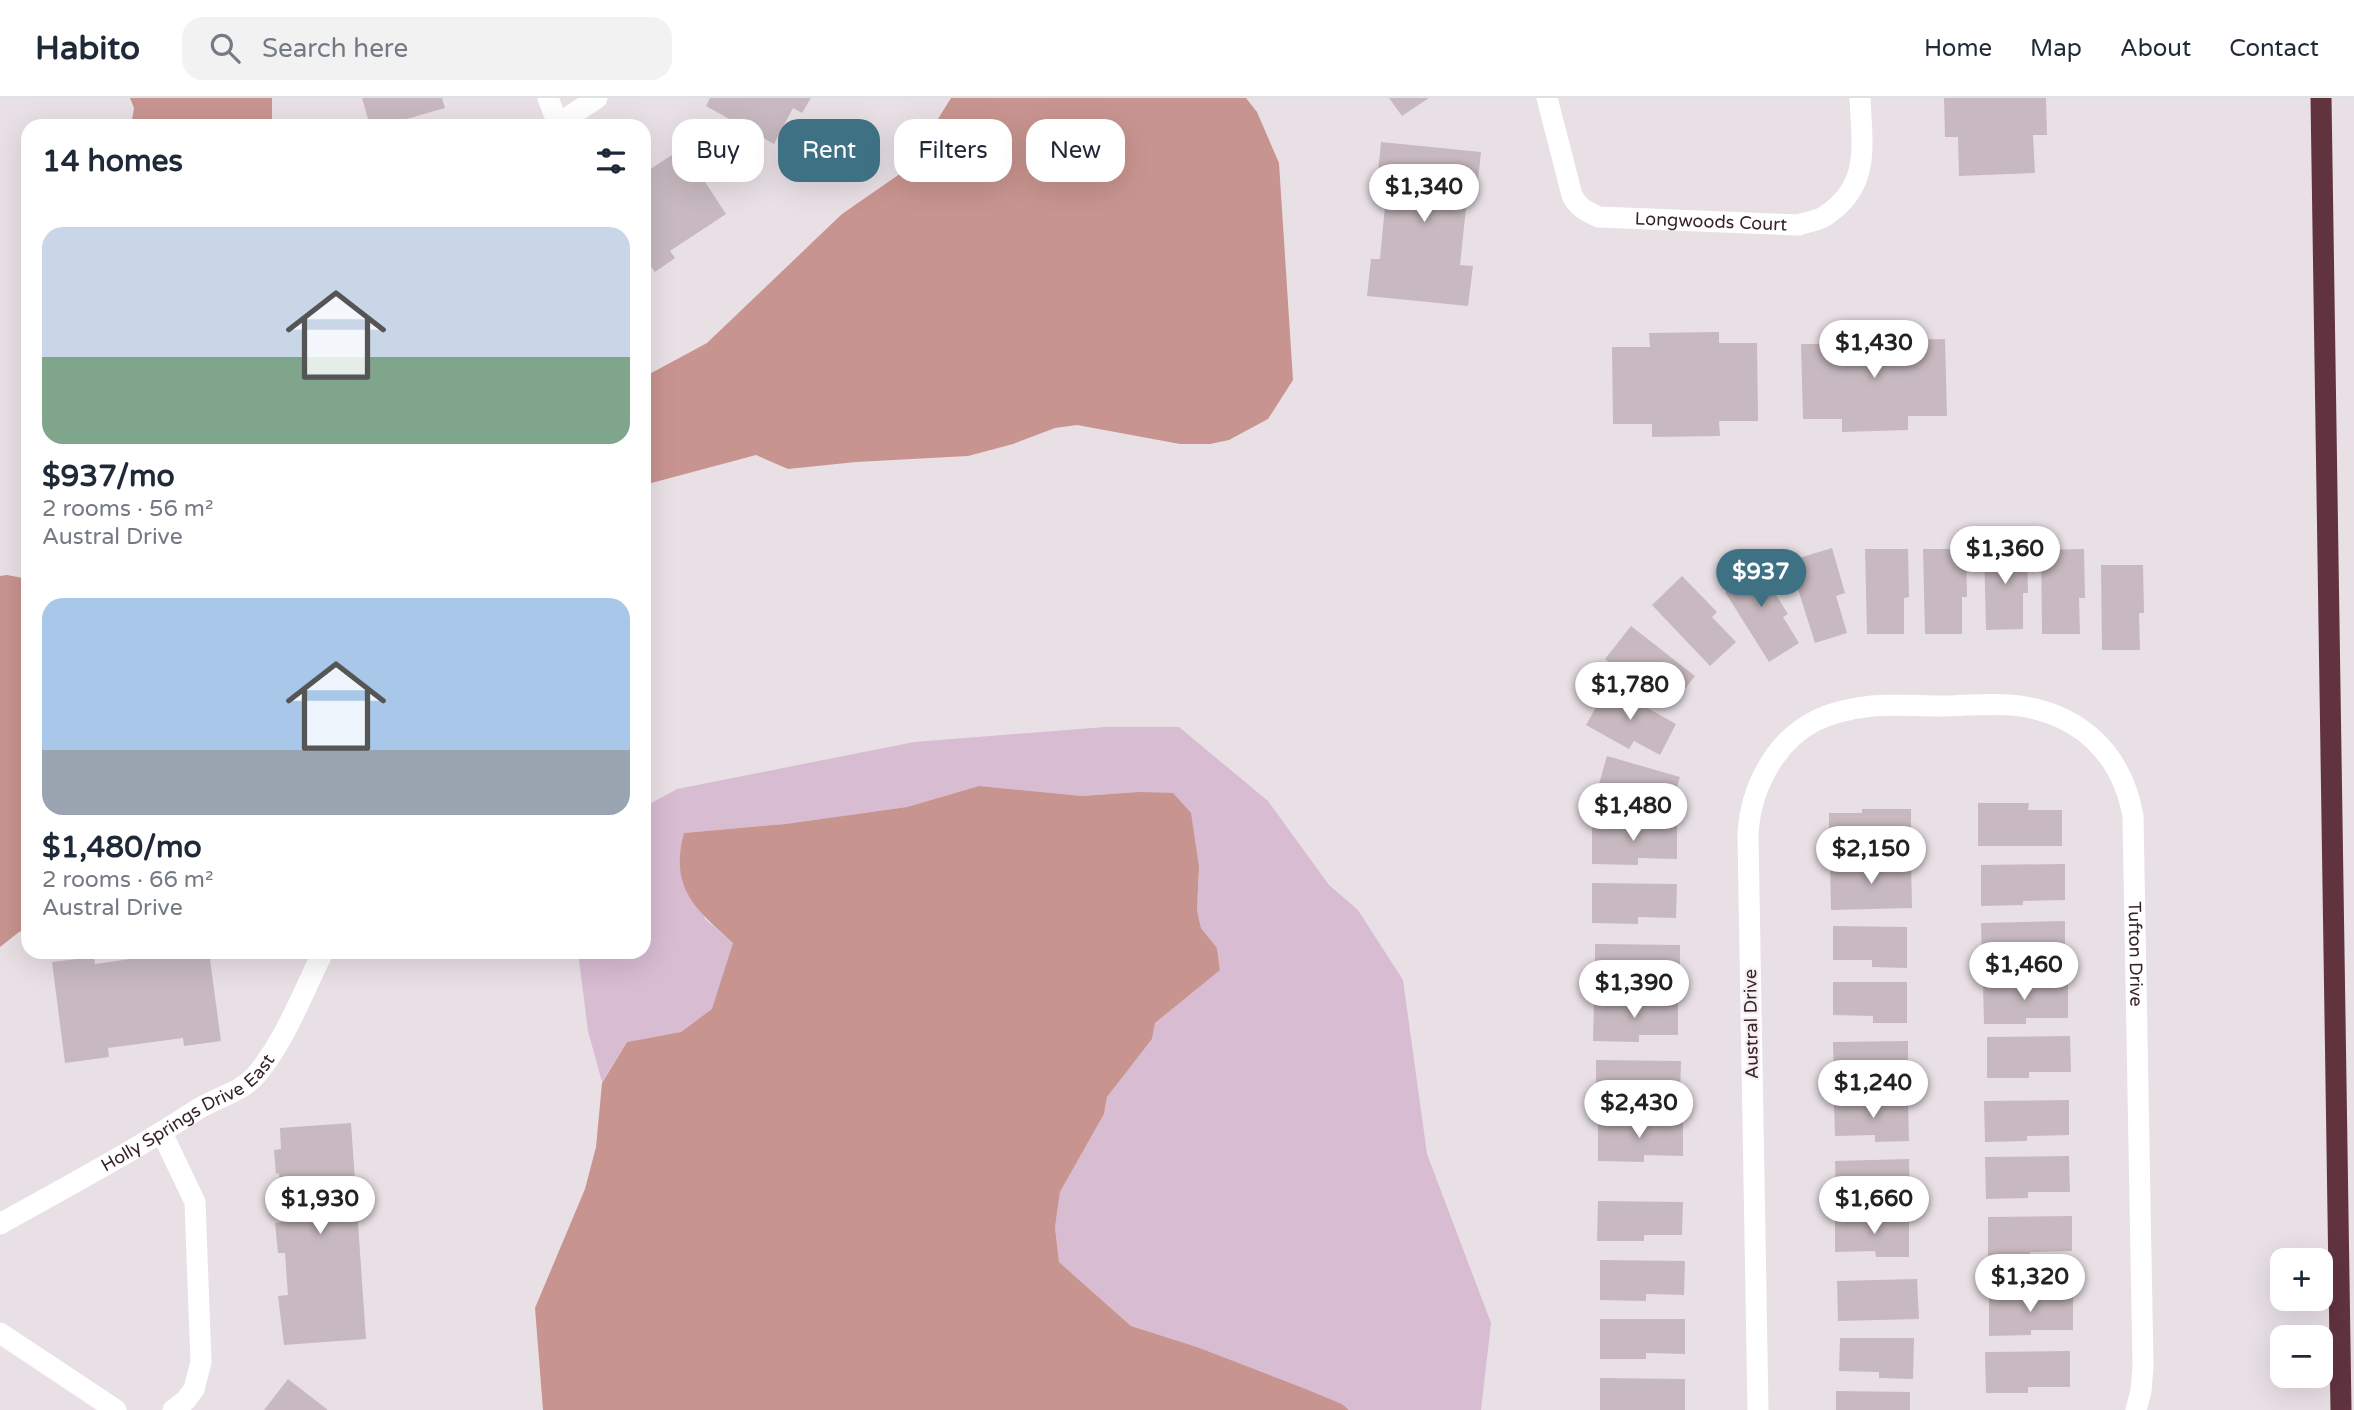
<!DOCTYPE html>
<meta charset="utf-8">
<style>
body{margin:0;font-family:"Varela Round",sans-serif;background:#f2f2f3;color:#1f2937;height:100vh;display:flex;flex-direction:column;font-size:26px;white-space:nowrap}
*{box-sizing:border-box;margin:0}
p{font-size:23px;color:#747a83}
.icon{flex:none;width:38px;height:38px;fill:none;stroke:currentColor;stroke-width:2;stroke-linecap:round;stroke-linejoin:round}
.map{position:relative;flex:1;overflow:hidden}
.sheet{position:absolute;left:21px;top:21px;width:630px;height:840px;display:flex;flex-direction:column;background:#fff;border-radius:21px;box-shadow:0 7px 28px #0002}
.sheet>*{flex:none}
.hud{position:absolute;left:672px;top:21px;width:665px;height:63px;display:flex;gap:14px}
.fabs{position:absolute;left:2270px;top:1150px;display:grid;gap:14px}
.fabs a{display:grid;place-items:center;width:63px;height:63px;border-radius:14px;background:#fff;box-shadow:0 7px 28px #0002;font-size:35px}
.price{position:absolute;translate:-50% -60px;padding:0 16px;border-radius:24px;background:#fff;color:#222;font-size:23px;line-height:46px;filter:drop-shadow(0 2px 4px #0008)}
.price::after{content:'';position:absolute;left:50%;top:42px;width:21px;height:16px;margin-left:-10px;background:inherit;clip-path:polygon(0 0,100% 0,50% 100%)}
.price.active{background:#3f7184;color:#fff}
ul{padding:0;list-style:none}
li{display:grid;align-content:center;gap:14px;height:371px;padding:0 21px}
li span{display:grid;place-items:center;height:217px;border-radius:21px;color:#555}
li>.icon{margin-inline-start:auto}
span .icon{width:126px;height:126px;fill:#fffc;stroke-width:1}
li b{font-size:30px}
h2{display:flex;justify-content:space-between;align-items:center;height:84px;padding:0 21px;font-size:30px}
.tag{padding:0 24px;border-radius:21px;background:#fff;box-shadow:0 7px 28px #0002;font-size:24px;line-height:63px}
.tag.active{background:#3f7184;color:#fff}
header{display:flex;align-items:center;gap:42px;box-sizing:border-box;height:98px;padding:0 35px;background:#fff;border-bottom:2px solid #e0e1e3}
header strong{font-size:33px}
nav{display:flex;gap:38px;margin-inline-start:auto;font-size:24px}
.search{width:490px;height:63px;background:#f2f2f3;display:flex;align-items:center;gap:18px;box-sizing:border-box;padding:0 24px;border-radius:21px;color:#747a83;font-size:26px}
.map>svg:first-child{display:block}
</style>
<header>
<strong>Habito</strong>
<div class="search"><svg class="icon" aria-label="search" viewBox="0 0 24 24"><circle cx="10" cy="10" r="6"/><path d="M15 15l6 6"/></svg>Search here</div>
<nav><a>Home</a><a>Map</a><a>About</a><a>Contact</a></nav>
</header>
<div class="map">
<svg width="2354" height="1312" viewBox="0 0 2354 1312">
<rect width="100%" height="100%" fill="#e9e0e5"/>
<!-- green -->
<path fill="#d8bcd2" d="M1105 629H1179L1268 703 1329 787 1358 812 1403 882 1427 1056 1491 1225 1481 1312H1349L1342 1306 1197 1249 1131 1228 1059 1164 1055 1129 1060 1094 1104 1016 1107 999 1152 941 1155 925 1220 871 1217 850 1201 830 1197 812 1199 769 1138 694 1082 698 979 688 907 709 785 726 684 735 705 821 733 845 713 911 681 934 627 944 602 984 588 933 578 854H644V709L677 691 914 644Z"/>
<!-- water -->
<path fill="#c8948f" d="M130 0H272V28H131L134 10Z
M951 0H1246L1257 14 1279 65 1293 282 1268 321 1229 342 1210 346H1180L1077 327 1055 330 1013 346 968 358 856 364 788 371 756 357 644 387V279L707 245 842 116 907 71Z
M7 477 28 481V831L19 834 0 849V478Z
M979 688 1082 698 1138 694 1173 695 1191 715 1199 769 1197 812 1201 830 1217 850 1220 872 1155 925 1152 941 1107 999 1104 1016 1060 1094 1055 1129 1059 1164 1131 1228 1197 1249 1303 1290 1342 1306 1349 1312H543L535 1210 585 1091 596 1049 602 985 627 944 681 934 712 911 733 845C696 811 669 791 684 735L785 726 907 709Z"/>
<!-- building -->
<path fill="#c7b9bf" d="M362 0H442L445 10 382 28H370Z
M710 0H811L802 15 793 10 774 46 706 8Z
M1389 0H1429L1402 18Z
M1944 0H2046L2047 37H2033L2035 75 1959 78 1958 39H1945Z
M1381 44 1481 54 1477 92 1468 91 1460 167 1473 168 1468 208 1367 198 1371 161H1380L1387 86 1377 85Z
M683 50 726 116 670 153 675 160 655 174 650 167 644 170V75Z
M1907 230V242L1945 241 1947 318H1908V332L1842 334V321H1803L1801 246H1839V231Z
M1719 234V245H1757L1758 323H1719L1720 338 1652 339V326H1613L1612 249H1650L1649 235Z
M1984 447H2027L2028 495H2023V531L1986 532Z
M1832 450 1845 495 1836 498 1847 535 1815 545 1789 463Z
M1865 451H1908L1909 499 1904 500V536H1867Z
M1923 451H1966L1967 499H1962V536H1925Z
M2084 451 2085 500H2079L2080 536H2042L2041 452Z
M1751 457 1788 516 1783 519 1799 545 1769 564 1725 494 1737 486 1728 471Z
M2101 467H2143L2144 515H2139L2140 552H2102Z
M1682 478 1717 514 1712 519 1736 544 1710 568 1652 507Z
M1631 528 1695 578 1674 605 1648 585 1643 591 1605 561Z
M1608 588 1676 626 1660 657 1634 643 1629 651 1586 627Z
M1607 658 1680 679 1671 710 1642 701 1638 712 1595 700Z
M1978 705H2029L2028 712H2062V748H1978Z
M1862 711H1911V751H1829V715H1862Z
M1592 726 1677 727V761L1638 760V767L1592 766Z
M1911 763 1912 810 1831 812 1830 765Z
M2065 766V802L2023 803V807L1981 808V767Z
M1592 785 1677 786 1676 820 1638 819V826L1592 825Z
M2065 823V859H2023V865H1982L1981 825Z
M1833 828 1907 829V870L1872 869V862H1833Z
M1595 846 1680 847V881H1641V887L1595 886Z
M165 854H209L221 943 184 948 183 940 108 950 109 959 65 965 52 864 94 859 95 866 166 856Z
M1833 884H1907V925H1873V918L1833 917Z
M2068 884V920H2026V926H1984L1983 885Z
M1594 903 1678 904V937H1639V944L1593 943Z
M2070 938 2071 974H2029V980H1987V939Z
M1908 943V983L1874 984V977L1834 978 1833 944Z
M1596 962 1681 963 1680 997 1642 996V1002H1596Z
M2069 1002V1037L2027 1038V1043L1985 1044 1984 1003Z
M1908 1003 1909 1043 1875 1044V1037L1835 1038 1834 1004Z
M1598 1023 1683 1024V1058L1644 1057V1064L1598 1063Z
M351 1025 366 1241 284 1247 278 1198 288 1197 285 1155H278L275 1125 283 1124 279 1075 276 1076 274 1052 281 1051 280 1030Z
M2069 1058 2070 1094H2028V1100L1986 1101 1985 1059Z
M1909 1061 1910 1101 1876 1102V1096H1836L1835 1063Z
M1598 1103 1683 1104 1682 1137H1644V1143H1597Z
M1909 1118V1159H1876L1875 1153 1835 1154V1120Z
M2072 1118V1153L2030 1154V1159L1988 1160V1119Z
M1600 1162 1685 1163 1684 1197 1646 1196V1203L1600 1202Z
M1917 1181 1919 1221 1838 1223 1837 1183Z
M2073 1196V1232H2031V1237L1989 1238V1197Z
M1600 1221H1685V1256L1646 1255V1261H1600Z
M1840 1240H1914L1913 1281 1879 1280V1274L1839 1273Z
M2070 1253V1289H2028V1295H1986L1985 1254Z
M1600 1280 1685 1281V1312H1600Z
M288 1281 328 1312H264Z
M1836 1293 1910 1294V1312H1836Z"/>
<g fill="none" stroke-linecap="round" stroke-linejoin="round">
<!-- street -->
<g stroke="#fff" stroke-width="21">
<path d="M548 0 558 26"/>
<path id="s1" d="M1547 0 1572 97C1577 109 1587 114 1599 119L1799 127C1807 123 1816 124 1825 118 1871 88 1862 48 1860 0"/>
<path d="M555 28 597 0"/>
<path d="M162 1035 195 1104 201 1264 194 1291 186 1302 173 1312"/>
<path id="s2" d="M0 1126C66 1089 134 1053 198 1011 218 999 242 994 257 976 286 941 303 894 323 854"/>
<path d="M0 1235 116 1312"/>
<path id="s3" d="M1758 1312 1748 737C1750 692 1774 644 1815 623 1831 615 1854 610 1872 608 1894 606 1918 608 1941 608 1966 608 1995 604 2020 608 2081 617 2122 656 2133 718L2143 1268 2141 1293 2136 1312"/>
</g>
<!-- highway -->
<path stroke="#60333f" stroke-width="21" d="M2321 0 2341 1312"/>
</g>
<g text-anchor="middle" stroke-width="5" stroke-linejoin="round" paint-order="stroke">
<!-- street labels -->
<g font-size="18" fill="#38232a" stroke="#f6f0f4">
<text dy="6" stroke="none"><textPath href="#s1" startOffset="248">Longwoods Court</textPath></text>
<text dy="6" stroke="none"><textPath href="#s3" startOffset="1228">Tufton Drive</textPath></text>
<text transform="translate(1751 926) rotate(-91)" y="6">Austral Drive</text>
<text dy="6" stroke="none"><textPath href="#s2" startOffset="219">Holly Springs Drive East</textPath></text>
</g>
</g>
</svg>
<div class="fabs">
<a>+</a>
<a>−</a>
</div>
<b class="price" style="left:1424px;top:126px">$1,340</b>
<b class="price" style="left:1874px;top:282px">$1,430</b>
<b class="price" style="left:2005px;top:488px">$1,360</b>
<b class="price active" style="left:1761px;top:511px">$937</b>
<b class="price" style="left:1630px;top:624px">$1,780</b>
<b class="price" style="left:1633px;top:745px">$1,480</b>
<b class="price" style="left:1871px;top:788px">$2,150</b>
<b class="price" style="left:2024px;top:904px">$1,460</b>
<b class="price" style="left:1634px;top:922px">$1,390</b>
<b class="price" style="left:1873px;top:1022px">$1,240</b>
<b class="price" style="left:1639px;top:1042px">$2,430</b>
<b class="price" style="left:320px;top:1138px">$1,930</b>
<b class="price" style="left:1874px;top:1138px">$1,660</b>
<b class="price" style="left:2030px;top:1216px">$1,320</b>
<div class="hud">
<a class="tag">Buy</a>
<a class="tag active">Rent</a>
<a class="tag">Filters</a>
<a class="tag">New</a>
</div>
<section class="sheet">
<h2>14 homes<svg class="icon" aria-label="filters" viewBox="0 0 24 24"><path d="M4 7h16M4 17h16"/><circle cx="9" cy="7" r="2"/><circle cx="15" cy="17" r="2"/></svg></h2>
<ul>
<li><span style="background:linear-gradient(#c9d6e8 60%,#7fa58c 0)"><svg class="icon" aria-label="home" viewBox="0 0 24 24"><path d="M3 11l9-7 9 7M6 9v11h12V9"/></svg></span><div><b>$937/mo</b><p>2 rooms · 56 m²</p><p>Austral Drive</p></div></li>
<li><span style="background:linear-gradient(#a9c7e8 70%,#9aa5b1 0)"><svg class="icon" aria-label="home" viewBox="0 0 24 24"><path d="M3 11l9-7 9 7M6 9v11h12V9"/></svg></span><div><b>$1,480/mo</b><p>2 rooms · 66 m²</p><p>Austral Drive</p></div></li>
</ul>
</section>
</div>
